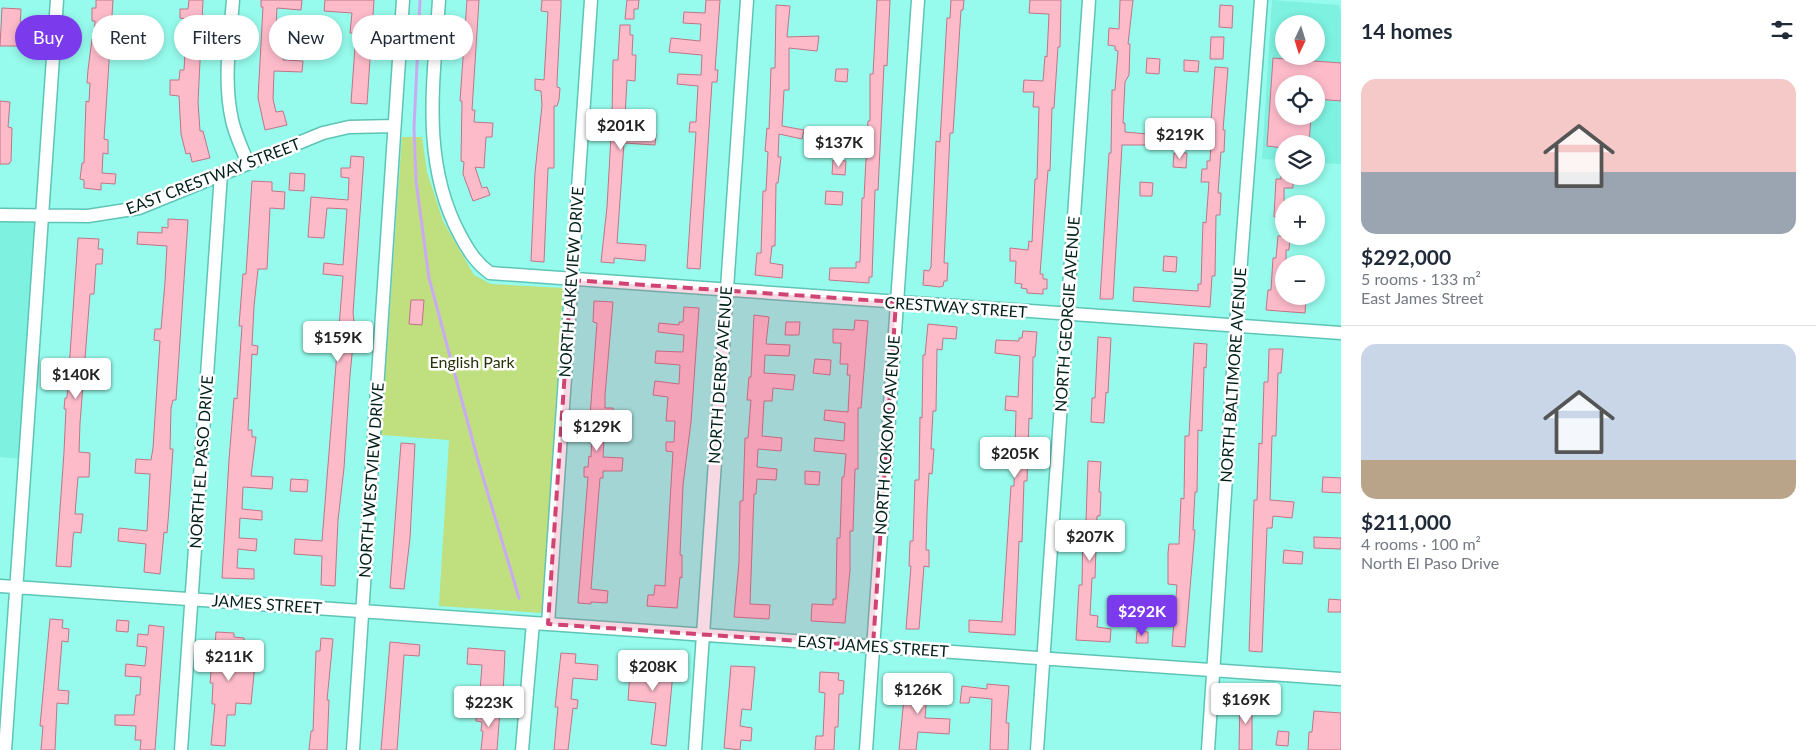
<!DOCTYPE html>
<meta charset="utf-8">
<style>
body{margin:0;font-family:Lato,sans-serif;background:#f6f6f7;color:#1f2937;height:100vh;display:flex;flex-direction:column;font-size:19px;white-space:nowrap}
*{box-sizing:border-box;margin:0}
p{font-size:16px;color:#747a83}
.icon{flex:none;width:28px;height:28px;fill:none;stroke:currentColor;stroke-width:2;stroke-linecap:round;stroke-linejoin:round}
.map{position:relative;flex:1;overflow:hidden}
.sheet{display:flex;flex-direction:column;background:#fff;width:475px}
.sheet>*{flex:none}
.guide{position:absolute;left:15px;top:15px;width:475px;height:45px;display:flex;gap:10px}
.needle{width:32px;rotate:184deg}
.controls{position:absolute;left:1275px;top:15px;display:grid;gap:10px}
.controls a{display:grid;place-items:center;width:50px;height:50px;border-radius:50%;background:#fff;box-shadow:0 2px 8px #0003;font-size:25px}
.price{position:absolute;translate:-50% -42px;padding:0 11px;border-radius:5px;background:#fff;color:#222;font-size:16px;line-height:32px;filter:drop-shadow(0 1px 2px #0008)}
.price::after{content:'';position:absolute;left:50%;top:30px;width:15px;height:11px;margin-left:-8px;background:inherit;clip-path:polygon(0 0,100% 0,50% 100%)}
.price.selected{background:#7c3aed;color:#fff}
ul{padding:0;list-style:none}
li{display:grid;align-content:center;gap:10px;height:265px;padding:0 20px}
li+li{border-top:1px solid #e0e1e3}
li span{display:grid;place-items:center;height:155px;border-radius:15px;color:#555}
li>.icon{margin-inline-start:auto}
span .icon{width:90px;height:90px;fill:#fffc;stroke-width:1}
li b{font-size:21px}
h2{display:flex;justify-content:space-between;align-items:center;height:60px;padding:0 20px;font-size:21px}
.chip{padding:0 18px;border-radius:22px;background:#fff;box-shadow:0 2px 8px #0003;font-size:18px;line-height:45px}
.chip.selected{background:#7c3aed;color:#fff}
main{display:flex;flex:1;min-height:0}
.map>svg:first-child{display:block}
</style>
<main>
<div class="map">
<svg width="1341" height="750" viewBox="0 0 1341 750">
<rect width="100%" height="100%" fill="#96fbec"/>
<!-- built -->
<path fill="#7ef1e0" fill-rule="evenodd" d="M1272 0 1339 5 1341 12V164L1316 163V144H1284V160L1262 159ZM1284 24H1316V56H1284ZM1284 84H1316V116H1284Z
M0 214 43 216 25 459 0 457Z"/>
<!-- green -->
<path fill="#c0df7e" d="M402 137H422L427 172 443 221 474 275 491 284 563 288 543 613 439 606 449 440 381 435Z"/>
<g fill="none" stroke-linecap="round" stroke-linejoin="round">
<!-- stream -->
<path stroke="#c9abf3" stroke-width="3" d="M420 0 414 128 416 181 429 278 477 457 519 598"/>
</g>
<!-- building -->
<path fill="#fdbbca" stroke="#c07488" d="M96 0H113L104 139 108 140V154L103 153 102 173 116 174 115 184 101 183V190L84 188V180L80 179 82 163H84L86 101 89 102 90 83H87L88 70 92 39 94 40 95 21H92V8H96Z
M189 0H203L198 102 200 131H203L210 158 192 162 190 153 186 154 181 134 179 96 170 95V80H179L180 70H184L187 19 180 18V9H188Z
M261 0H302L301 10 277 8 276 27 297 29 296 41 285 40 283 60 303 61 302 72 274 71 273 99 276 112 283 111 287 125 265 130 258 98 263 7H261Z
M325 0H374L367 104 351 103 356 33H350L352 13 324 11Z
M467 0H479L472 110H475L474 122 493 123 492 137H486L484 168 475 167 482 188 487 187 490 195 473 201 463 174 464 162 461 161 462 101H460Z
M542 0H561V6L557 81V87L560 88 559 100 557 106H554V168H548L544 262 531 261 535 173 542 105 541 91 535 90V79L544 80 548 12 541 11Z
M627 0H639L638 9H634V19H625Z
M706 0H720L715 70H718L717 82H712L700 269 687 268 696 132H689L690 122H696L698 86 677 84 678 74 701 75 702 55 669 52 671 38 700 41 701 24 683 23 684 12 705 13Z
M877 0H890L887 66 884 65 878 190H875L872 277H869V283L829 280 830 268H856V262H860L862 198H864L868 121H870V74H873Z
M951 0H964L963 10H961L953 133H950L944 263H948L947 281H944L943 286 940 287 923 285 924 270 929 271 931 267 936 141 940 142 947 18H950Z
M1030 0H1061L1060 47H1058L1054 108H1052L1050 171 1048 170 1040 274H1043V279H1047V289H1043V294L1027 293V289L1021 288 1022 284 1015 283 1016 261H1010V248L1028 250 1029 241 1032 242 1035 179H1037L1039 107H1033L1034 92H1023L1024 80 1043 81 1045 56 1047 57 1049 14 1029 13Z
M1120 0H1133L1128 44H1130L1129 75 1125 82 1123 123H1125V132L1147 134 1146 145H1122L1113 299H1100L1109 153H1111L1112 90H1115L1118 51 1115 50V46L1108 45 1109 28 1119 29Z
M776 5 790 6 787 37 819 36 817 51 789 48V90H784L782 126 804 130 802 139 779 134 778 157H781L778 183H776L775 246H772L770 263 783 265 782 278 755 275 757 253H761L763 191H766L768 152 765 151 767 128 769 129 771 68H775Z
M1220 5 1233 6 1232 28 1219 27Z
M2 8 21 9 19 46H0Z
M620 25H630V35H633L632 55H636L635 81 627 80 625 117 632 118 630 132 656 134 655 145 624 143 617 243 646 245 645 261 614 258V263L601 262 607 207 611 136H606L607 122H611L612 116 613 60H618Z
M1211 37H1224L1223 59H1210Z
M1147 58 1160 59 1159 74 1146 73Z
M1273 58 1341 63V101L1316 99V84H1284V116H1311L1309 144H1284V148L1267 146Z
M1184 60 1199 61 1198 72 1184 71Z
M1215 67 1228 68 1223 130H1225L1224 152H1221L1218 193H1221L1220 215H1216L1215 276H1212L1210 307 1133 301 1134 287 1198 291V284H1201L1203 222 1206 223 1209 182H1201L1202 169H1207V161H1210L1212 121H1211Z
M836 69H848L847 82 835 81Z
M0 101 10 102 8 127 12 128 11 161 9 164H0Z
M1174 153H1187L1186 168 1173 167Z
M351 156 364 157 353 313 354 322H356V334H354L350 375 344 468 338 520 335 586 321 585 322 556 294 554 295 539 322 541 343 276 323 274 324 263 343 265 347 209 327 208 324 238 308 237 311 197 348 200 349 178 341 177V168H350Z
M833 160 846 161 845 175 832 174Z
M290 173 305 174 304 191 289 190Z
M1281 176H1293V188H1284V218L1274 217 1276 179H1281Z
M252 181 272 182V191L285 192 284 209 270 208 267 269H258L254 306 252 345 258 346 257 355 252 354 248 430H252V437H256L251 476 273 477 272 489 243 487 242 509 262 511V520L240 518 239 538 257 539 256 551 238 549 237 568 254 569V579L222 578 229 460 234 398 237 399 242 326H239L243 274H246Z
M1140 182 1153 183 1152 196H1140Z
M826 191 843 192 842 205 825 204Z
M168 219 188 220 176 400H173L171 408 170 449H173L169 509 167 533 164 532 160 574 144 572 146 544 118 541 119 528 147 531 150 474 135 473 136 459 151 460 153 448 160 341 154 340 155 329H161L165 282 167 246 137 244 138 232 162 233V227L168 228Z
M1278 236H1290L1289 250H1286V264H1284V296L1306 297 1305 313 1266 310 1268 290H1271L1273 258H1276Z
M78 238 99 239 98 249H103L102 264H96L94 294H90L80 423 79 452 90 453 89 477H78L75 514H83L81 533 74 532 73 538 71 567 56 566 64 452 66 409H64L65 398H67Z
M1164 256 1177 257 1176 272 1163 271Z
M411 300H424L422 325 409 324Z
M594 301 613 302 605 395V408H613V417H605L603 457 623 458 622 471H603V478H600L591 589 608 591 607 603 591 602V604L578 603 588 477H584V467H588L589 456 591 457 593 416H590L597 323 593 322Z
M684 307 699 308 691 422 683 485 680 555H682V578L680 577 677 608 647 606 648 595H654L655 585 665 586 673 452 666 451V442H674L675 421H666L668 397 653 395 655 381 679 384 680 365 655 363 656 351 683 352 684 335 658 332 659 323 679 325V322H683Z
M754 315 769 317 766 344 790 345 789 356 765 355 764 373 795 375 793 390 773 388 772 401H764L762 436 782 438 781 451 758 449 757 467 777 469 776 480 757 479 756 494H754L750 604 770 605 769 619 734 617 739 562 740 501H743L745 438H748L751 400H747L749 377H751Z
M855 320 868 321 861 408H858V469H855L853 531H850V570L845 623 811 621 812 604 833 605V599H836L837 538H840L842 477H844L846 454 814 451 815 438 844 441 845 423 824 420 825 410 848 412 850 375H847L848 364H840L841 343H833V329L854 330Z
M786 322H800L799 335H785Z
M928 324 957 327 956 339 943 338 942 350 937 349 936 411H933L931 449H934L932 474 929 473 927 512 926 550H929V567L924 566 919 629H906L911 566H909L910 541H913L915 480H919L920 417 922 418 923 355H925Z
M1023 331 1037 332 1035 357H1033L1032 419 1029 418 1027 481H1024L1022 542 1019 541 1015 635 969 632V620L1002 622 1011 486H1014L1016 411 1005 410 1006 396 1018 397 1020 356 995 353 996 340 1019 341V338H1022Z
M1098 337 1111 338 1108 393 1106 392 1104 423 1091 422 1092 398H1095Z
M1194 343 1207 344 1206 368 1204 367 1202 431 1198 430 1197 492H1195L1193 530H1195L1185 647 1172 646 1177 585 1168 584V553L1169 544H1179L1181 498 1184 499 1185 436H1189Z
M1269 349H1283L1281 373H1278L1276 436H1272L1270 500 1294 502 1292 518 1273 516 1272 528H1267L1262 652 1249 651 1254 500H1257L1259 443 1262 444 1264 382H1268Z
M815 359 831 360 830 375 813 373Z
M401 443 415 444 410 538 404 589 390 588Z
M1088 461 1101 462 1099 492H1101L1100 516H1097L1095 578H1092L1090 615 1098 616 1097 627 1111 629 1110 642 1076 640 1079 585H1082L1083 522H1086Z
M805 471 820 472 819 485 805 484Z
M1323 477 1341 478V493L1322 492Z
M291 479 308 480 307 492 290 491Z
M1314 537 1341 538V549L1314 548Z
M1284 550 1303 552 1302 564 1283 563Z
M1329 599 1341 600V612H1328Z
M50 619 63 620 62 628 69 629 68 642 62 641 58 690 69 691 68 704 57 703 55 750H41L43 726H40Z
M117 620 129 621 128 632 116 631Z
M149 625 164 627 155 750H140L141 740H135L136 726 115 725V715H134L136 695H140L141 677 125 676 126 664 145 666 147 647 137 646 138 634 148 635Z
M1137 631 1148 632V643H1136Z
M216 632 234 633V637L244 638 243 662 255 664 251 704 236 703 235 715H227L225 746 211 745 215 704H212L213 683H210L212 662H214Z
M321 638 333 639 327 700H329L327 750H309L311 731H313L316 651H320Z
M390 642 420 645 419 656 404 655 397 750H381Z
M468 648 505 651 503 694 480 691 482 665 467 664Z
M561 653 576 654 575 663 598 665 597 680 573 678 571 699 578 700 577 709 573 708 568 750H554L558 707H555Z
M627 659 676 662 675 673H673L666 746 651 744 656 703 628 700 630 672H626Z
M731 666 755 667 751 710 742 709 740 726 752 728 751 741 741 740 740 750 724 748Z
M820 672 839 673 838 680 844 681 843 694H839L838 727H835L834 750H815L816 736H823L825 693 819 692Z
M902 678 928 680 925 718 950 719 949 734 918 732 916 750H899L905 687H902Z
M987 684 1009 686 1006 723H1009L1008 750H990L992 699 970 697 969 703H960L962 686 987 689Z
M1240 700H1252V750H1239Z
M477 708 500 710 497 750H481L483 731H481L482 722 476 721Z
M1314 711 1341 713V750H1308L1309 732H1312Z
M1278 731 1289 732 1288 746 1276 745Z"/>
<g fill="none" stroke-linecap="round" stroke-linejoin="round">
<!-- minor casing -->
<g stroke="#5ec4b6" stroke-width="15">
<path id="minor" d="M233 0C230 40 223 80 232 120 235 134 242 149 248 163
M439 0C434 80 420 161 460 235 468 250 476 263 490 273L1341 333
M0 215 88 216 139 208 323 133 349 127 394 126
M0 586 1341 679
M548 624 591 0
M5 750 57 0
M181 750 221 174
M353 750 403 0
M522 750 533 623
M695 750 747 0
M866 750 918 0
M1037 750 1089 0
M1208 750 1236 326 1261 0"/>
</g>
<!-- minor -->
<use href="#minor" stroke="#fff" stroke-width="12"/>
</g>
<!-- marked area -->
<path fill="#d04373" fill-opacity="0.2" stroke="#d04373" stroke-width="4" stroke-dasharray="10 6" stroke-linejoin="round" d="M571 280 896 302 873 646 548 624Z"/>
<g text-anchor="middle" stroke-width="5" stroke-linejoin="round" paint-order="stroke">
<!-- street labels -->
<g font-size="16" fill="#001f1b" stroke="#fff">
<text transform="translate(213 176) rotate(-21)" y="6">EAST CRESTWAY STREET</text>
<text transform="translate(571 282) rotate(-86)" y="6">NORTH LAKEVIEW DRIVE</text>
<text transform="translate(956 307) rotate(4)" y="6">CRESTWAY STREET</text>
<text transform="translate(1067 314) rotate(-86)" y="6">NORTH GEORGIE AVENUE</text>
<text transform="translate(720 375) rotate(-86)" y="6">NORTH DERBY AVENUE</text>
<text transform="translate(1233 375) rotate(-86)" y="6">NORTH BALTIMORE AVENUE</text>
<text transform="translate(887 435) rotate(-86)" y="6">NORTH KOKOMO AVENUE</text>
<text transform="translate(201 462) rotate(-86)" y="6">NORTH EL PASO DRIVE</text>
<text transform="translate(371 480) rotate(-86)" y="6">NORTH WESTVIEW DRIVE</text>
<text transform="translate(267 604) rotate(4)" y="6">JAMES STREET</text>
<text transform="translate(873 646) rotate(4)" y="6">EAST JAMES STREET</text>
</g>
<!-- park labels -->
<g font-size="16" fill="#273309" stroke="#fff">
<text x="472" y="368">English Park</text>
</g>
</g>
</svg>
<div class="controls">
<a><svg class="needle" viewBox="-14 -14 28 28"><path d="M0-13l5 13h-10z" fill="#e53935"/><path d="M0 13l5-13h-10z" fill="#747a83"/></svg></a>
<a><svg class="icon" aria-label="locate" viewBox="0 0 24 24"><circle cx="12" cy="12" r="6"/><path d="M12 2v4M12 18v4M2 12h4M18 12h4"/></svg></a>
<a><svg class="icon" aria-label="layers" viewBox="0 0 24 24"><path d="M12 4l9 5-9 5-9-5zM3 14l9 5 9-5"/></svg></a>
<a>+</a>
<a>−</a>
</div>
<b class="price" style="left:621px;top:151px">$201K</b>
<b class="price" style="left:1180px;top:160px">$219K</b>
<b class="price" style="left:839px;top:168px">$137K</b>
<b class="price" style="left:338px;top:363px">$159K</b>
<b class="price" style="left:76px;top:400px">$140K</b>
<b class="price" style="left:597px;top:452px">$129K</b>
<b class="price" style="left:1015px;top:479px">$205K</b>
<b class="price" style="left:1090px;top:562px">$207K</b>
<b class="price selected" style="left:1142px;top:637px">$292K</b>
<b class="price" style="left:229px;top:682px">$211K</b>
<b class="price" style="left:653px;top:692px">$208K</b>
<b class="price" style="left:918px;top:715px">$126K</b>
<b class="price" style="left:1246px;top:725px">$169K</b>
<b class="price" style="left:489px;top:728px">$223K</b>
<div class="guide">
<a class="chip selected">Buy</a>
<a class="chip">Rent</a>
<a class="chip">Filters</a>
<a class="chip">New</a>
<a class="chip">Apartment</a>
</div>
</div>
<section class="sheet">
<h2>14 homes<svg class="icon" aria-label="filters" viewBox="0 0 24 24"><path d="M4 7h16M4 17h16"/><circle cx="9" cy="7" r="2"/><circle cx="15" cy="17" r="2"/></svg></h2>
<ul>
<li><span style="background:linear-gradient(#f6c9c9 60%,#9aa5b1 0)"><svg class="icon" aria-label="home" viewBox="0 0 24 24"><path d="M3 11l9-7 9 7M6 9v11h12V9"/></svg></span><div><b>$292,000</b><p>5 rooms · 133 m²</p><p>East James Street</p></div></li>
<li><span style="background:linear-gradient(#c9d6e8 75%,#b9a48a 0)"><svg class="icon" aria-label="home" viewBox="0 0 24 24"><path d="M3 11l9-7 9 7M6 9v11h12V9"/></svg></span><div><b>$211,000</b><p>4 rooms · 100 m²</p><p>North El Paso Drive</p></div></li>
</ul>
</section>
</main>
